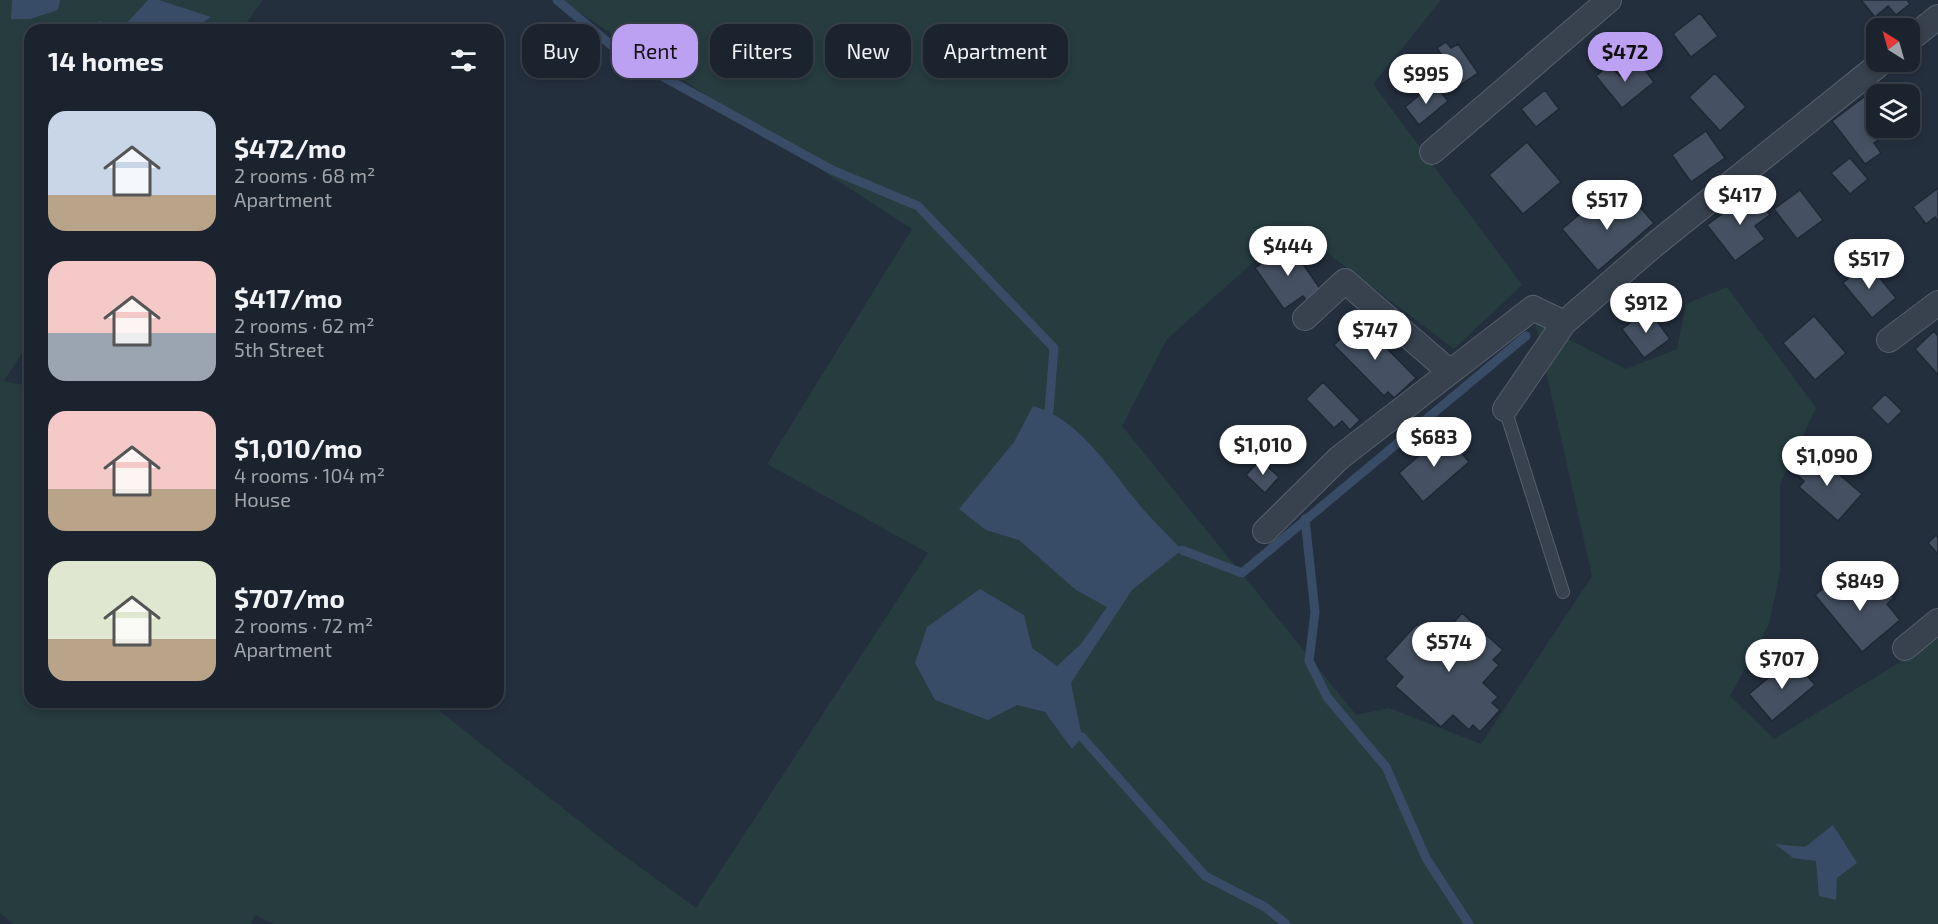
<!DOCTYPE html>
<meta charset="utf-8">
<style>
body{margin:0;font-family:"Exo 2",sans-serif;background:#282f3a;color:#f1f3f6;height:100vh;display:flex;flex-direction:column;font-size:22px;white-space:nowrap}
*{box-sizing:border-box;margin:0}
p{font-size:20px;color:#a0a4aa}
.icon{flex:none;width:33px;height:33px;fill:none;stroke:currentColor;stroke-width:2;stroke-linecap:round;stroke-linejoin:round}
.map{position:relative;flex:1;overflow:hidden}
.panel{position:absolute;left:24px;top:24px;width:480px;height:684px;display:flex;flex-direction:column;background:#1b232e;border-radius:18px;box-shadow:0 3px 9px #0003,0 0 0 2px #39404a}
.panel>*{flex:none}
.hud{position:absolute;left:522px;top:24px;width:570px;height:54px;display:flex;gap:12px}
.needle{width:39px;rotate:323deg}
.buttons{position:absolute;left:1866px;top:18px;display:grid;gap:12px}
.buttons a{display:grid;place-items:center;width:54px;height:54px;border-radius:12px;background:#1b232e;box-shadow:0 3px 9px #0003,0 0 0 2px #39404a;font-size:30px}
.price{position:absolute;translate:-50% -51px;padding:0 14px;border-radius:21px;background:#fff;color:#222;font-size:20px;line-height:39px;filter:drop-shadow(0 2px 3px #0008)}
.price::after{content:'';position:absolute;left:50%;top:36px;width:18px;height:14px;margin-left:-9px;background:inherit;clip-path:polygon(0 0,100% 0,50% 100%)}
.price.current{background:#bca0f2;color:#111}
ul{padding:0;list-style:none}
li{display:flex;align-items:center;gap:18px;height:150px;padding:0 24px}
li span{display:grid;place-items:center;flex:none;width:168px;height:120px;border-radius:18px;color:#555}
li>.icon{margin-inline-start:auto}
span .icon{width:72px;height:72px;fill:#fffc;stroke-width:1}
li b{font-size:26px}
h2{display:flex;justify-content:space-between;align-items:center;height:72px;padding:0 24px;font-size:26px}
.pill{padding:0 21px;border-radius:18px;background:#1b232e;box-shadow:0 3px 9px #0003,0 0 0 2px #39404a;font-size:21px;line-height:54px}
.pill.current{background:#bca0f2;color:#111}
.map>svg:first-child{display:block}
</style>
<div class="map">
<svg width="1938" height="924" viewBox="0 0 1938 924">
<rect width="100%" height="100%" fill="#242f3e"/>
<!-- green -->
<path fill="#263c3f" d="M0 0H263L241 30H30V341L4 381 30 386V702H428L607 843 696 908 928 553 767 464 912 229 560 0H1441L1373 84 1522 285 1454 349 1293 227 1167 339 1122 426 1356 715 1389 708 1481 744 1592 576 1535 322 1626 369 1677 349 1686 304 1727 287 1816 408 1780 484V572L1769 624 1730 696 1774 739 1938 639V924H273L255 915 251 924H13L0 913Z"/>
<!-- water -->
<path fill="#394c67" d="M12 0H60L58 10 30 19H11Z
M148 0H159L211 17 191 30H92L100 21 123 27Z
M1033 406C1081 419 1112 473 1143 509 1155 523 1169 536 1182 550L1132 590 1071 683 1082 737 1072 749 1045 712 1017 705 988 720 935 700 915 663 927 627 980 589 1024 615 1032 648 1057 666 1081 644 1107 607 1076 590 1019 540 986 530 959 509 1014 442Z
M1833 825 1857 863 1837 878 1836 900 1819 896 1816 861 1793 858 1775 844 1805 847Z"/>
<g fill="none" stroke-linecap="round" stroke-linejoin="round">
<!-- stream -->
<path stroke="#394c67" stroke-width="9" d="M557 0 622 54 832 170 918 206 1054 348 1049 411
M1305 519 1315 612 1309 661 1327 697 1386 767 1426 858 1469 924
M1182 550 1242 573 1526 336
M1082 737 1205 876 1265 907 1286 924"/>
</g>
<!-- building -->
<path fill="#455162" stroke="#1f2835" stroke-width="1.5" d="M1861 0H1907L1910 4 1896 15 1888 6 1875 17Z
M1700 13 1718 36 1691 57 1673 34Z
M1446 42 1451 48 1458 44 1478 73 1454 89 1436 63 1443 57 1437 48Z
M1638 61 1654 82 1622 108 1596 76 1609 65 1620 76Z
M1715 73 1746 107 1720 131 1689 97Z
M1428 88 1433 93 1438 88 1448 101 1419 125 1405 107Z
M1545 90 1559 109 1536 127 1521 109Z
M1872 91 1876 97V128H1895L1874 143 1881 153 1865 164 1832 121Z
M1706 131 1725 158 1691 182 1672 155Z
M1527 142 1561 182 1523 214 1489 175Z
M1850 158 1868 179 1850 194 1831 173Z
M1938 188V221L1935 217 1926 224 1913 207Z
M1800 190 1823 220 1797 239 1774 209Z
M1752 192 1770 215 1755 226 1765 239 1735 261 1707 225Z
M1613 199 1624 212 1636 203 1654 223 1598 271 1562 229 1593 203 1599 210Z
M1289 244 1321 290 1307 301 1303 296 1284 309 1255 268Z
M1867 262 1896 298 1872 318 1843 283Z
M1648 309 1670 339 1644 358 1622 329Z
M1814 316 1846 353 1815 380 1783 343Z
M1359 320 1416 378 1394 398 1388 392 1384 396 1334 345Z
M1934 331 1938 336V375L1915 349Z
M1323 382 1360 420 1350 430 1342 421 1334 428 1306 399Z
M1885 394 1902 411 1888 425 1871 408Z
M1445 433 1469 462 1423 502 1399 473Z
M1814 453 1862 494 1838 521 1799 487 1804 481 1796 474Z
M1260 460 1279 477 1265 493 1246 475Z
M1936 535 1938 538V554L1928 543Z
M1859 578 1874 596 1885 587 1894 598 1887 604 1900 620 1862 652 1815 595 1830 583 1839 594Z
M1462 613 1503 650 1493 660 1499 665 1483 683 1498 697 1492 703 1500 710 1480 732 1473 725 1469 730 1453 715 1441 727 1395 686 1403 677 1385 659 1417 624 1436 642Z
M1792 658 1815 685 1772 721 1749 694Z"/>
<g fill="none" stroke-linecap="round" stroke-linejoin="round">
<!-- service casing -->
<g stroke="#565f6c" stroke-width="14">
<path id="service" d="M1505 409 1563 592"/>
</g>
<!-- minor casing -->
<g stroke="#565f6c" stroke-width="26">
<path id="minor" d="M1910 39 1938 17
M1432 152 1609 0
M1305 318 1345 281 1450 372
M1889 340 1938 303
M1505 409 1564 323 1653 246 1882 62
M1265 531 1339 458 1533 308 1564 323
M1905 648 1938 621"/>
</g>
<!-- service -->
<use href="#service" stroke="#38414e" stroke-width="12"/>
<!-- minor -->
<use href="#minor" stroke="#38414e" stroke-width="24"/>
</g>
</svg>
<div class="buttons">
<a><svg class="needle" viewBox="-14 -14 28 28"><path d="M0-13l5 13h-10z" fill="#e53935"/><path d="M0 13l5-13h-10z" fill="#a0a4aa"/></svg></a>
<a><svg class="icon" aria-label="layers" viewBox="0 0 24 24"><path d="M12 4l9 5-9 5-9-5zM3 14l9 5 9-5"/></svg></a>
</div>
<b class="price current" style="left:1625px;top:83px">$472</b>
<b class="price" style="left:1426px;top:105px">$995</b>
<b class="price" style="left:1740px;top:226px">$417</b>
<b class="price" style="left:1607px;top:231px">$517</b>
<b class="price" style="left:1288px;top:277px">$444</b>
<b class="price" style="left:1869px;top:290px">$517</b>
<b class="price" style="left:1646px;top:334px">$912</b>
<b class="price" style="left:1375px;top:361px">$747</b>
<b class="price" style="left:1434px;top:468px">$683</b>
<b class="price" style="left:1263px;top:476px">$1,010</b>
<b class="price" style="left:1827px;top:487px">$1,090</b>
<b class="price" style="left:1860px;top:612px">$849</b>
<b class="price" style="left:1449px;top:673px">$574</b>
<b class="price" style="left:1782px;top:690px">$707</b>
<div class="hud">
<a class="pill">Buy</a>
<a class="pill current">Rent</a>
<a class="pill">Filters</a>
<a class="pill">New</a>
<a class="pill">Apartment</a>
</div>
<section class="panel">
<h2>14 homes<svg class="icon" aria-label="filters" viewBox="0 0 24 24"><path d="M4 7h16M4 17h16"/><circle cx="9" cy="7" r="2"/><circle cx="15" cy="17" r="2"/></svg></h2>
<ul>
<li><span style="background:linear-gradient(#c9d6e8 70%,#b9a48a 0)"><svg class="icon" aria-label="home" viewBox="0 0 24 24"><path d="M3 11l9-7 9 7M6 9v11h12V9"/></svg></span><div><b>$472/mo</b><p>2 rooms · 68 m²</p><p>Apartment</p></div></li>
<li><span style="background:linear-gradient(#f6c9c9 60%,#9aa5b1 0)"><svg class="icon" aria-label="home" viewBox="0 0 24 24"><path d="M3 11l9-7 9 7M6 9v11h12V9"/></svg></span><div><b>$417/mo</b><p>2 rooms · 62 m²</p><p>5th Street</p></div></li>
<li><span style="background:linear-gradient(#f6c9c9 65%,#b9a48a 0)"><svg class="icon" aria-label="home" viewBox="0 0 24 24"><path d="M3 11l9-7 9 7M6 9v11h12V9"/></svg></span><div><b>$1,010/mo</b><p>4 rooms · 104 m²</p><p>House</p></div></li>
<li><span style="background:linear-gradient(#dfe7d0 65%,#b9a48a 0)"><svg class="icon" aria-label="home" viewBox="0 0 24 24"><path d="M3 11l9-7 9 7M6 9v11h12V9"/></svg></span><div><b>$707/mo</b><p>2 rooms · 72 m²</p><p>Apartment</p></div></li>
</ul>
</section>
</div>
